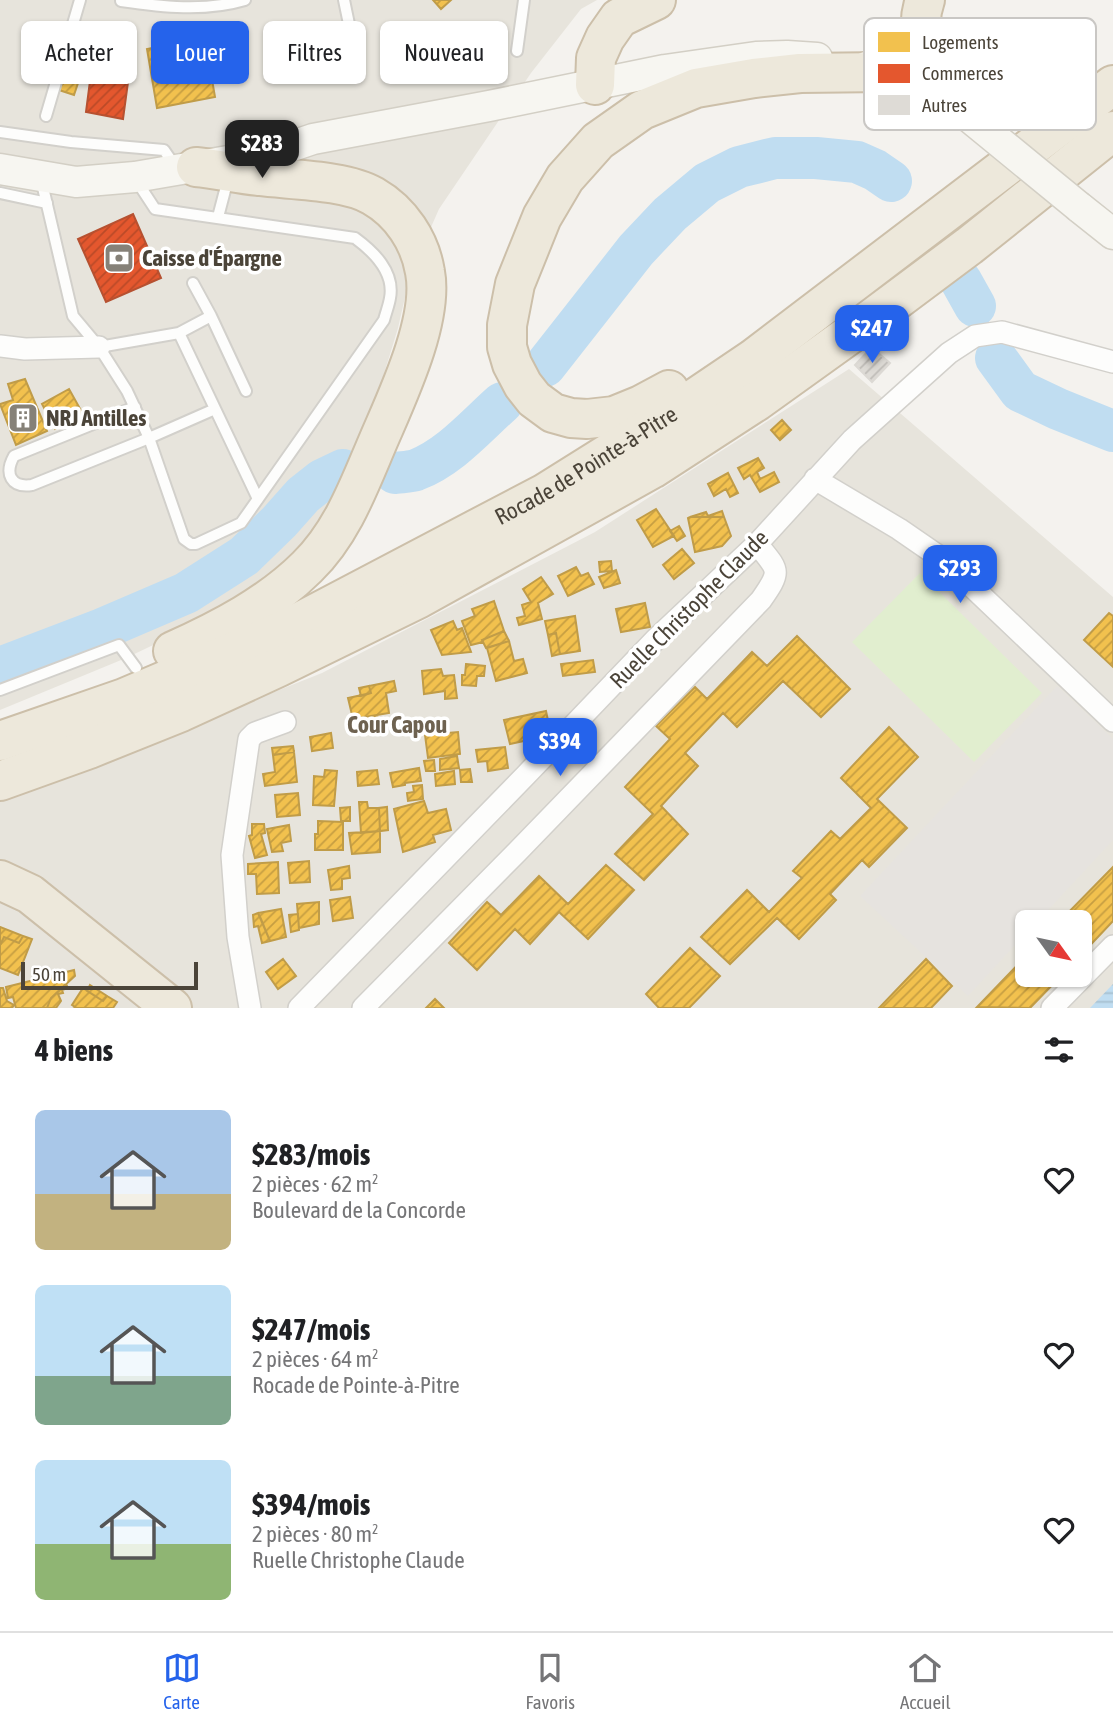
<!DOCTYPE html>
<html lang="fr">
<meta charset="utf-8">
<style>
body{margin:0;font-family:"Asap Condensed",sans-serif;background:#f2f2f2;color:#202124;height:100vh;display:flex;flex-direction:column;font-size:26px;white-space:nowrap}
*{box-sizing:border-box;margin:0}
p{font-size:23px;color:#757577}
.icon{flex:none;width:38px;height:38px;fill:none;stroke:currentColor;stroke-width:2;stroke-linecap:round;stroke-linejoin:round}
.map{position:relative;height:1008px;overflow:hidden}
.sheet{display:flex;flex-direction:column;background:#fff;flex:1}
.sheet>*{flex:none}
.hud{position:absolute;left:21px;top:21px;width:700px;height:63px;display:flex;gap:14px}
.needle{width:46px;rotate:123deg}
.tools{position:absolute;left:1015px;top:910px;display:grid;gap:14px}
.tools a{display:grid;place-items:center;width:77px;height:77px;border-radius:10px;background:#fff;box-shadow:0 2px 5px #0004;font-size:35px}
.scale{position:absolute;left:21px;bottom:18px;width:177px;box-sizing:border-box;padding-left:7px;border:4px solid #4b4439;border-top:0;font-size:19px;line-height:24px;white-space:nowrap;color:#4b4439;-webkit-text-stroke:5px #fff;paint-order:stroke}
.price{position:absolute;translate:-50% -60px;padding:0 16px;border-radius:14px;background:#2563eb;color:#fff;font-size:23px;line-height:46px;filter:drop-shadow(0 2px 4px #0008)}
.price::after{content:'';position:absolute;left:50%;top:42px;width:21px;height:16px;margin-left:-10px;background:inherit;clip-path:polygon(0 0,100% 0,50% 100%)}
.price.current{background:#222;color:#fff}
ul{padding:0;list-style:none}
li{display:flex;align-items:center;gap:21px;height:175px;padding:0 35px}
li span{display:grid;place-items:center;flex:none;width:196px;height:140px;border-radius:10px;color:#555}
li>.icon{margin-inline-start:auto}
span .icon{width:84px;height:84px;fill:#fffc;stroke-width:1}
li b{font-size:30px}
h2{display:flex;justify-content:space-between;align-items:center;height:84px;padding:0 35px;font-size:30px}
.tag{padding:0 24px;border-radius:10px;background:#fff;box-shadow:0 2px 5px #0004;font-size:24px;line-height:63px}
.tag.current{background:#2563eb;color:#fff}
.tabs{display:flex;justify-content:space-around;align-items:center;height:98px;border-top:2px solid #e0e0e0;background:#fff;font-size:19px;color:#757577}
.tabs a{display:grid;justify-items:center;gap:4px}
.tabs .current{color:#2563eb}
.map>svg:first-child{display:block}
</style>
<div class="map">
<svg width="1113" height="1008" viewBox="0 0 1113 1008">
<defs>
<pattern id="water-rules" width="6" height="5" patternUnits="userSpaceOnUse" patternTransform="scale(1.75)"><rect width="6" height="5" fill="#c0ddf1"/><path d="M0 2.5h6" fill="none" stroke="#a6bfcf"/></pattern>
<pattern id="homes-hatch" width="6" height="6" patternUnits="userSpaceOnUse" patternTransform="scale(1.75)"><rect width="6" height="6" fill="#f2c14e"/><path d="M-1 1l2-2M0 6l6-6M5 7l2-2" fill="none" stroke="#c69e42"/></pattern>
<pattern id="shops-hatch" width="6" height="6" patternUnits="userSpaceOnUse" patternTransform="scale(1.75)"><rect width="6" height="6" fill="#e4572e"/><path d="M-1 1l2-2M0 6l6-6M5 7l2-2" fill="none" stroke="#bb4a28"/></pattern>
<pattern id="building-hatch" width="6" height="6" patternUnits="userSpaceOnUse" patternTransform="scale(1.75)"><rect width="6" height="6" fill="#dedbd6"/><path d="M-1 1l2-2M0 6l6-6M5 7l2-2" fill="none" stroke="#c0bdb8"/></pattern>
</defs>
<rect width="100%" height="100%" fill="#f4f2ee"/>
<!-- residential -->
<path fill="#e7e4dc" fill-rule="evenodd" d="M0 0H597L581 9 531 73 439 209 410 275 398 328 360 452 308 549 214 616 126 658 0 710Z
M849 369 1113 597V1008H0V801L322 673 595 532ZM1027 922H1080V975H1027Z"/>
<!-- green -->
<path fill="#e1eecf" d="M920 573 1042 693 974 762 852 642Z"/>
<!-- parking -->
<path fill="#e6e3df" d="M1057 686 1113 739V840L1037 922H1027V932L968 996 860 896Z"/>
<!-- water -->
<path fill="url(#water-rules)" d="M1113 984V1008H1090Z"/>
<!-- homes -->
<path fill="url(#homes-hatch)" stroke="#c09c48" stroke-width="2" d="M433 0H451L441 9Z
M205 39 215 97 157 108 147 49 168 45 171 64 189 62 185 44Z
M73 40 87 41V56L74 95 56 89Z
M87 41H96L91 79 80 77 87 56Z
M25 379 47 431 16 445 0 404 13 400 8 384Z
M69 389 83 414 55 429 42 404Z
M782 420 791 430 780 440 771 430Z
M758 458 764 468 757 472 760 479 774 472 779 482 760 492 750 475 744 479 738 468Z
M728 473 738 493 730 497 726 489 714 496 708 484Z
M656 509 674 536 653 547 637 520Z
M722 511 724 517H690L706 512 708 516Z
M690 517H724L731 536 722 546 695 552 688 518Z
M679 526 685 536 677 541 670 531Z
M682 549 694 563 674 579 663 565Z
M611 561 612 571 600 572 599 562Z
M576 567 581 576 588 573 594 584 568 596 558 576Z
M616 570 620 583 604 588 599 577Z
M541 577 553 594 538 603 542 619 519 625 517 618 525 616 522 605 531 602 523 589Z
M494 601 504 631 482 640 483 642 471 645 462 621 475 616 472 609Z
M645 603 650 627 621 632 616 609Z
M1109 613 1113 616V667L1084 640Z
M575 616 580 651 560 654 556 633 548 635 545 621Z
M453 621 457 630 462 628 471 652 442 655 431 630Z
M504 631 509 641 486 648 482 640Z
M556 633 560 654 552 656 548 635Z
M797 636 850 689 821 717 783 681 737 727 723 713 685 753 698 766 661 806 688 834 644 880 615 854 653 814 625 787 670 739 656 726 695 687 707 699 752 652 767 666Z
M509 641 514 661 523 659 527 673 496 681 487 648Z
M593 660 595 672 563 676 561 664Z
M466 664 485 666 484 676H477L476 686 462 685V675H465Z
M441 669 443 676 454 675 457 698 445 699V691L424 694 422 671Z
M394 681 396 691 386 693 389 713 353 719 348 698 371 693 369 686Z
M369 686 371 693 361 696 359 688Z
M546 711 551 735 510 744 504 720Z
M377 715 380 728 368 730 366 718Z
M889 727 918 757 877 799 907 828 869 867 862 860 830 894 836 900 799 939 777 918 730 964 701 937 747 890 769 912 802 878 793 871 831 831 840 839 871 808 841 778Z
M458 732 460 754 428 758 425 735Z
M331 733 333 748 312 751 310 737Z
M293 746 294 752 273 755 272 748Z
M505 747 508 768 488 771 487 761 478 762 476 750Z
M294 752 297 782 265 786 263 774 275 772 273 755Z
M457 756 459 768 440 770V759Z
M434 760 435 771H426L424 761Z
M419 768 421 781 405 783V785L393 787 390 773Z
M470 769 472 782H461L460 770Z
M325 770 337 771 334 806 313 805 314 776 324 777Z
M377 770 379 784 358 786 357 772Z
M454 771 455 784 436 786 435 774Z
M422 785 423 799 408 801 407 793 414 792 413 786Z
M298 793 300 815 277 817 275 795Z
M424 801 428 813 446 809 451 830 433 835 435 842 403 852 394 809Z
M359 802H367L368 808H379L380 831 361 833Z
M350 807V821H341L340 808Z
M387 807 388 830 380 831 379 808Z
M318 821 343 822V850H315V834H318Z
M252 824H264L265 833 261 834 267 855 255 858 249 836 252 835Z
M289 825 291 841 281 843 283 851 272 852 267 829Z
M380 831V852L352 854 349 833Z
M309 861 310 882 290 883 288 863Z
M278 862 279 893 257 894 256 874H248V864Z
M606 865 634 890 588 939 559 912 530 944 515 929 477 970 449 943 487 902 501 915 539 876 568 904Z
M349 866 350 878 342 879V889L331 890 328 870Z
M1113 867V921L1080 956V922H1059Z
M350 897 353 918 333 921 330 900Z
M319 902V924L299 928 297 904Z
M281 909 286 937 270 941 258 913Z
M258 913 261 919 270 941 262 943 258 926 254 927 253 915Z
M298 914 299 930 291 932 289 915Z
M0 927 23 936 19 943 4 937 0 945Z
M23 936 32 939 18 975 0 968V945L4 937 19 943Z
M690 948 720 976 689 1008H659L646 994Z
M1027 955V975H1062L1030 1008 977 1007Z
M283 959 296 976 278 989 266 972Z
M926 959 952 986 931 1008H879Z
M74 970 75 976 51 998 47 1008H16L13 997 8 998 6 987Z
M66 984 68 988 62 990 63 993 58 994 61 1001 56 1008H47L51 998Z
M90 985 107 996 103 1001 87 991Z
M0 988H3L7 1001 14 1005 12 1008H0Z
M83 988 103 1001 107 996 117 1002 113 1008H74L75 1007 72 1005Z
M435 999 444 1008H426Z"/>
<!-- shops -->
<path fill="url(#shops-hatch)" stroke="#b65131" stroke-width="2" d="M97 27 134 30 130 66 115 63 121 69 122 74 119 76 108 75V78L128 82 123 119 86 112Z
M133 214 161 278 106 302 78 239Z"/>
<g fill="none" stroke-linecap="round" stroke-linejoin="round">
<!-- river -->
<path stroke="#c0ddf1" stroke-width="42" d="M961 281 975 306
M996 358 1020 391 1058 409 1113 431
M545 366 636 250 670 214 707 183 739 167 775 158H816L857 162 875 170 891 181
M395 473C402 472 410 472 416 470 450 457 476 426 502 403
M0 668 102 629 186 593 244 556 279 522 303 495 322 480 343 470"/>
</g>
<!-- building -->
<path fill="url(#building-hatch)" stroke="#dcd9d4" stroke-width="2" d="M868 351 873 357 877 352 890 363 872 382 855 365Z"/>
<g fill="none" stroke-linecap="round" stroke-linejoin="round">
<!-- lane casing -->
<g stroke="#d2d0cb" stroke-width="14">
<path id="lane" d="M344 0 355 53
M121 1C162 7 205 12 245 0
M517 51 524 0
M46 116 80 0
M0 132 71 142 164 150 175 166
M41 179 73 316 99 347 127 391 149 438 184 539 191 544H196L241 523 384 320C386 312 389 305 390 298 395 272 374 252 355 238L155 209 136 180
M0 193 47 203
M218 217 228 179
M193 283 211 316 246 391
M179 333 258 499
M99 347 179 333 211 316
M135 407 14 456C4 474 11 488 32 485L149 438 215 409
M0 690 119 645 136 668"/>
</g>
<!-- street casing -->
<g stroke="#d2d0cb" stroke-width="24">
<path id="street" d="M0 346 25 349 99 347
M815 479 899 529 944 560 1113 721
M250 1008 238 937 232 855 249 739 255 733 285 722
M299 1008 526 775 655 640 757 544 852 440 949 353 975 336 1002 332 1113 362
M363 1008 517 852 761 600C782 570 779 571 757 544
M1052 1008 1113 946"/>
</g>
<!-- secondary casing -->
<g stroke="#d3cfc5" stroke-width="33">
<path id="secondary" d="M866 67 895 75 952 103
M0 169 76 182 135 177 269 154 313 139 489 106 665 70 756 57 787 56 817 58
M1079 207 1113 234"/>
</g>
<!-- highway casing -->
<g stroke="#ccbfa9" stroke-width="42">
<g id="highway">
<path d="M925 0C911 39 934 69 952 103"/>
<path d="M595 85 596 58 605 38 619 18 656 0"/>
<path d="M669 390 641 405 614 416 587 419 571 418 553 413 534 399 523 385 512 364 507 347V325L515 284 542 217 565 178 598 141 642 110 696 88 754 78 800 73 886 72"/>
<path d="M173 651C220 630 270 604 307 567 343 532 360 483 379 439 398 395 434 319 425 272 420 241 401 212 373 196 346 180 291 180 259 176 238 174 217 169 196 167"/>
<path id="s1" d="M0 741 124 698 286 629 545 493 676 411 753 359 1113 85"/>
<path d="M0 781 89 749 181 712 279 667 418 599 652 469 757 401 874 317 969 246 1113 131"/>
<path d="M0 880 30 894 172 1008"/>
</g>
</g>
<!-- lane -->
<use href="#lane" stroke="#fdfdfc" stroke-width="10"/>
<!-- street -->
<use href="#street" stroke="#fdfdfc" stroke-width="21"/>
<!-- secondary -->
<use href="#secondary" stroke="#f7f6f1" stroke-width="30"/>
<!-- highway -->
<use href="#highway" stroke="#ede8db" stroke-width="38"/>
<!-- secondary-bridge casing -->
<g stroke="#d3cfc5" stroke-width="33" stroke-linecap="butt">
<path id="secondary-bridge" d="M952 103 1079 207"/>
</g>
<!-- secondary-bridge -->
<use href="#secondary-bridge" stroke="#f7f6f1" stroke-width="30"/>
</g>
<!-- icons -->
<defs>
<g id="bank-square" transform="scale(1.575)"><rect x="-9" y="-9" width="18" height="18" rx="4" fill="#868178" stroke="#fff"/><path d="M-6-4H6V4H-6ZM0-2.3a2.3 2.3 0 1 0 0 4.6a2.3 2.3 0 1 0 0-4.6Z" fill="#fff"/></g>
<g id="building-square" transform="scale(1.575)"><rect x="-9" y="-9" width="18" height="18" rx="4" fill="#868178" stroke="#fff"/><path d="M-4-6H4V6H1V3H-1V6H-4ZM-2.5-4.3h1.7v1.8h-1.7ZM.8-4.3h1.7v1.8H.8ZM-2.5-1h1.7V.8h-1.7ZM.8-1h1.7V.8H.8Z" fill="#fff"/></g>
</defs>
<g fill-rule="evenodd">
<use href="#bank-square" x="119" y="258"/>
<use href="#building-square" x="23" y="418"/>
</g>
<g text-anchor="middle" stroke-width="7" stroke-linejoin="round" paint-order="stroke">
<!-- poi labels -->
<g font-size="23" font-weight="bold" fill="#4b4439" stroke="#fff" text-anchor="start">
<text x="142" y="266">Caisse d'Épargne</text>
<text x="46" y="426">NRJ Antilles</text>
</g>
<!-- street labels -->
<g font-size="23" fill="#4b4439" stroke="#fff">
<text dy="8" stroke="none"><textPath href="#s1" startOffset="649">Rocade de Pointe-à-Pitre</textPath></text>
<text transform="translate(689 609) rotate(-45)" y="8">Ruelle Christophe Claude</text>
</g>
<!-- neighbourhood labels -->
<g font-size="24" font-weight="bold" fill="#6e6250" stroke="#fff">
<text x="397" y="733">Cour Capou</text>
</g>
</g>
<!-- legend -->
<rect x="864" y="18" width="232" height="112" rx="10" fill="#fff" stroke="#c9c7c4" stroke-width="2"/>
<rect x="878" y="32" width="32" height="20" fill="#f2c14e"/>
<rect x="878" y="64" width="32" height="19" fill="#e4572e"/>
<rect x="878" y="95" width="32" height="20" fill="#dedbd6"/>
<g font-size="19" fill="#4b4439">
<text x="922" y="49">Logements</text>
<text x="922" y="80">Commerces</text>
<text x="922" y="112">Autres</text>
</g>
</svg>
<div class="tools">
<a><svg class="needle" viewBox="-14 -14 28 28"><path d="M0-13l5 13h-10z" fill="#e53935"/><path d="M0 13l5-13h-10z" fill="#757577"/></svg></a>
</div>
<div class="scale">50 m</div>
<b class="price current" style="left:262px;top:180px">$283</b>
<b class="price" style="left:872px;top:365px">$247</b>
<b class="price" style="left:960px;top:605px">$293</b>
<b class="price" style="left:560px;top:778px">$394</b>
<div class="hud">
<a class="tag">Acheter</a>
<a class="tag current">Louer</a>
<a class="tag">Filtres</a>
<a class="tag">Nouveau</a>
</div>
</div>
<section class="sheet">
<h2>4 biens<svg class="icon" aria-label="filters" viewBox="0 0 24 24"><path d="M4 7h16M4 17h16"/><circle cx="9" cy="7" r="2"/><circle cx="15" cy="17" r="2"/></svg></h2>
<ul>
<li><span style="background:linear-gradient(#a9c7e8 60%,#c2b280 0)"><svg class="icon" aria-label="home" viewBox="0 0 24 24"><path d="M3 11l9-7 9 7M6 9v11h12V9"/></svg></span><div><b>$283/mois</b><p>2 pièces · 62 m²</p><p>Boulevard de la Concorde</p></div><svg class="icon" aria-label="heart" viewBox="0 0 24 24"><path d="M12 20l-8-8c-3-5 5-10 8-4 3-6 11-1 8 4z"/></svg></li>
<li><span style="background:linear-gradient(#bfe0f5 65%,#7fa58c 0)"><svg class="icon" aria-label="home" viewBox="0 0 24 24"><path d="M3 11l9-7 9 7M6 9v11h12V9"/></svg></span><div><b>$247/mois</b><p>2 pièces · 64 m²</p><p>Rocade de Pointe-à-Pitre</p></div><svg class="icon" aria-label="heart" viewBox="0 0 24 24"><path d="M12 20l-8-8c-3-5 5-10 8-4 3-6 11-1 8 4z"/></svg></li>
<li><span style="background:linear-gradient(#bfe0f5 60%,#8fb573 0)"><svg class="icon" aria-label="home" viewBox="0 0 24 24"><path d="M3 11l9-7 9 7M6 9v11h12V9"/></svg></span><div><b>$394/mois</b><p>2 pièces · 80 m²</p><p>Ruelle Christophe Claude</p></div><svg class="icon" aria-label="heart" viewBox="0 0 24 24"><path d="M12 20l-8-8c-3-5 5-10 8-4 3-6 11-1 8 4z"/></svg></li>
</ul>
</section>
<nav class="tabs">
<a class="current"><svg class="icon" aria-label="map" viewBox="0 0 24 24"><path d="M3 6l6-2 6 2 6-2v14l-6 2-6-2-6 2zM9 4v14M15 6v14"/></svg>Carte</a>
<a><svg class="icon" aria-label="saved" viewBox="0 0 24 24"><path d="M7 4h10v16l-5-4-5 4z"/></svg>Favoris</a>
<a><svg class="icon" aria-label="home" viewBox="0 0 24 24"><path d="M3 11l9-7 9 7M6 9v11h12V9"/></svg>Accueil</a>
</nav>
